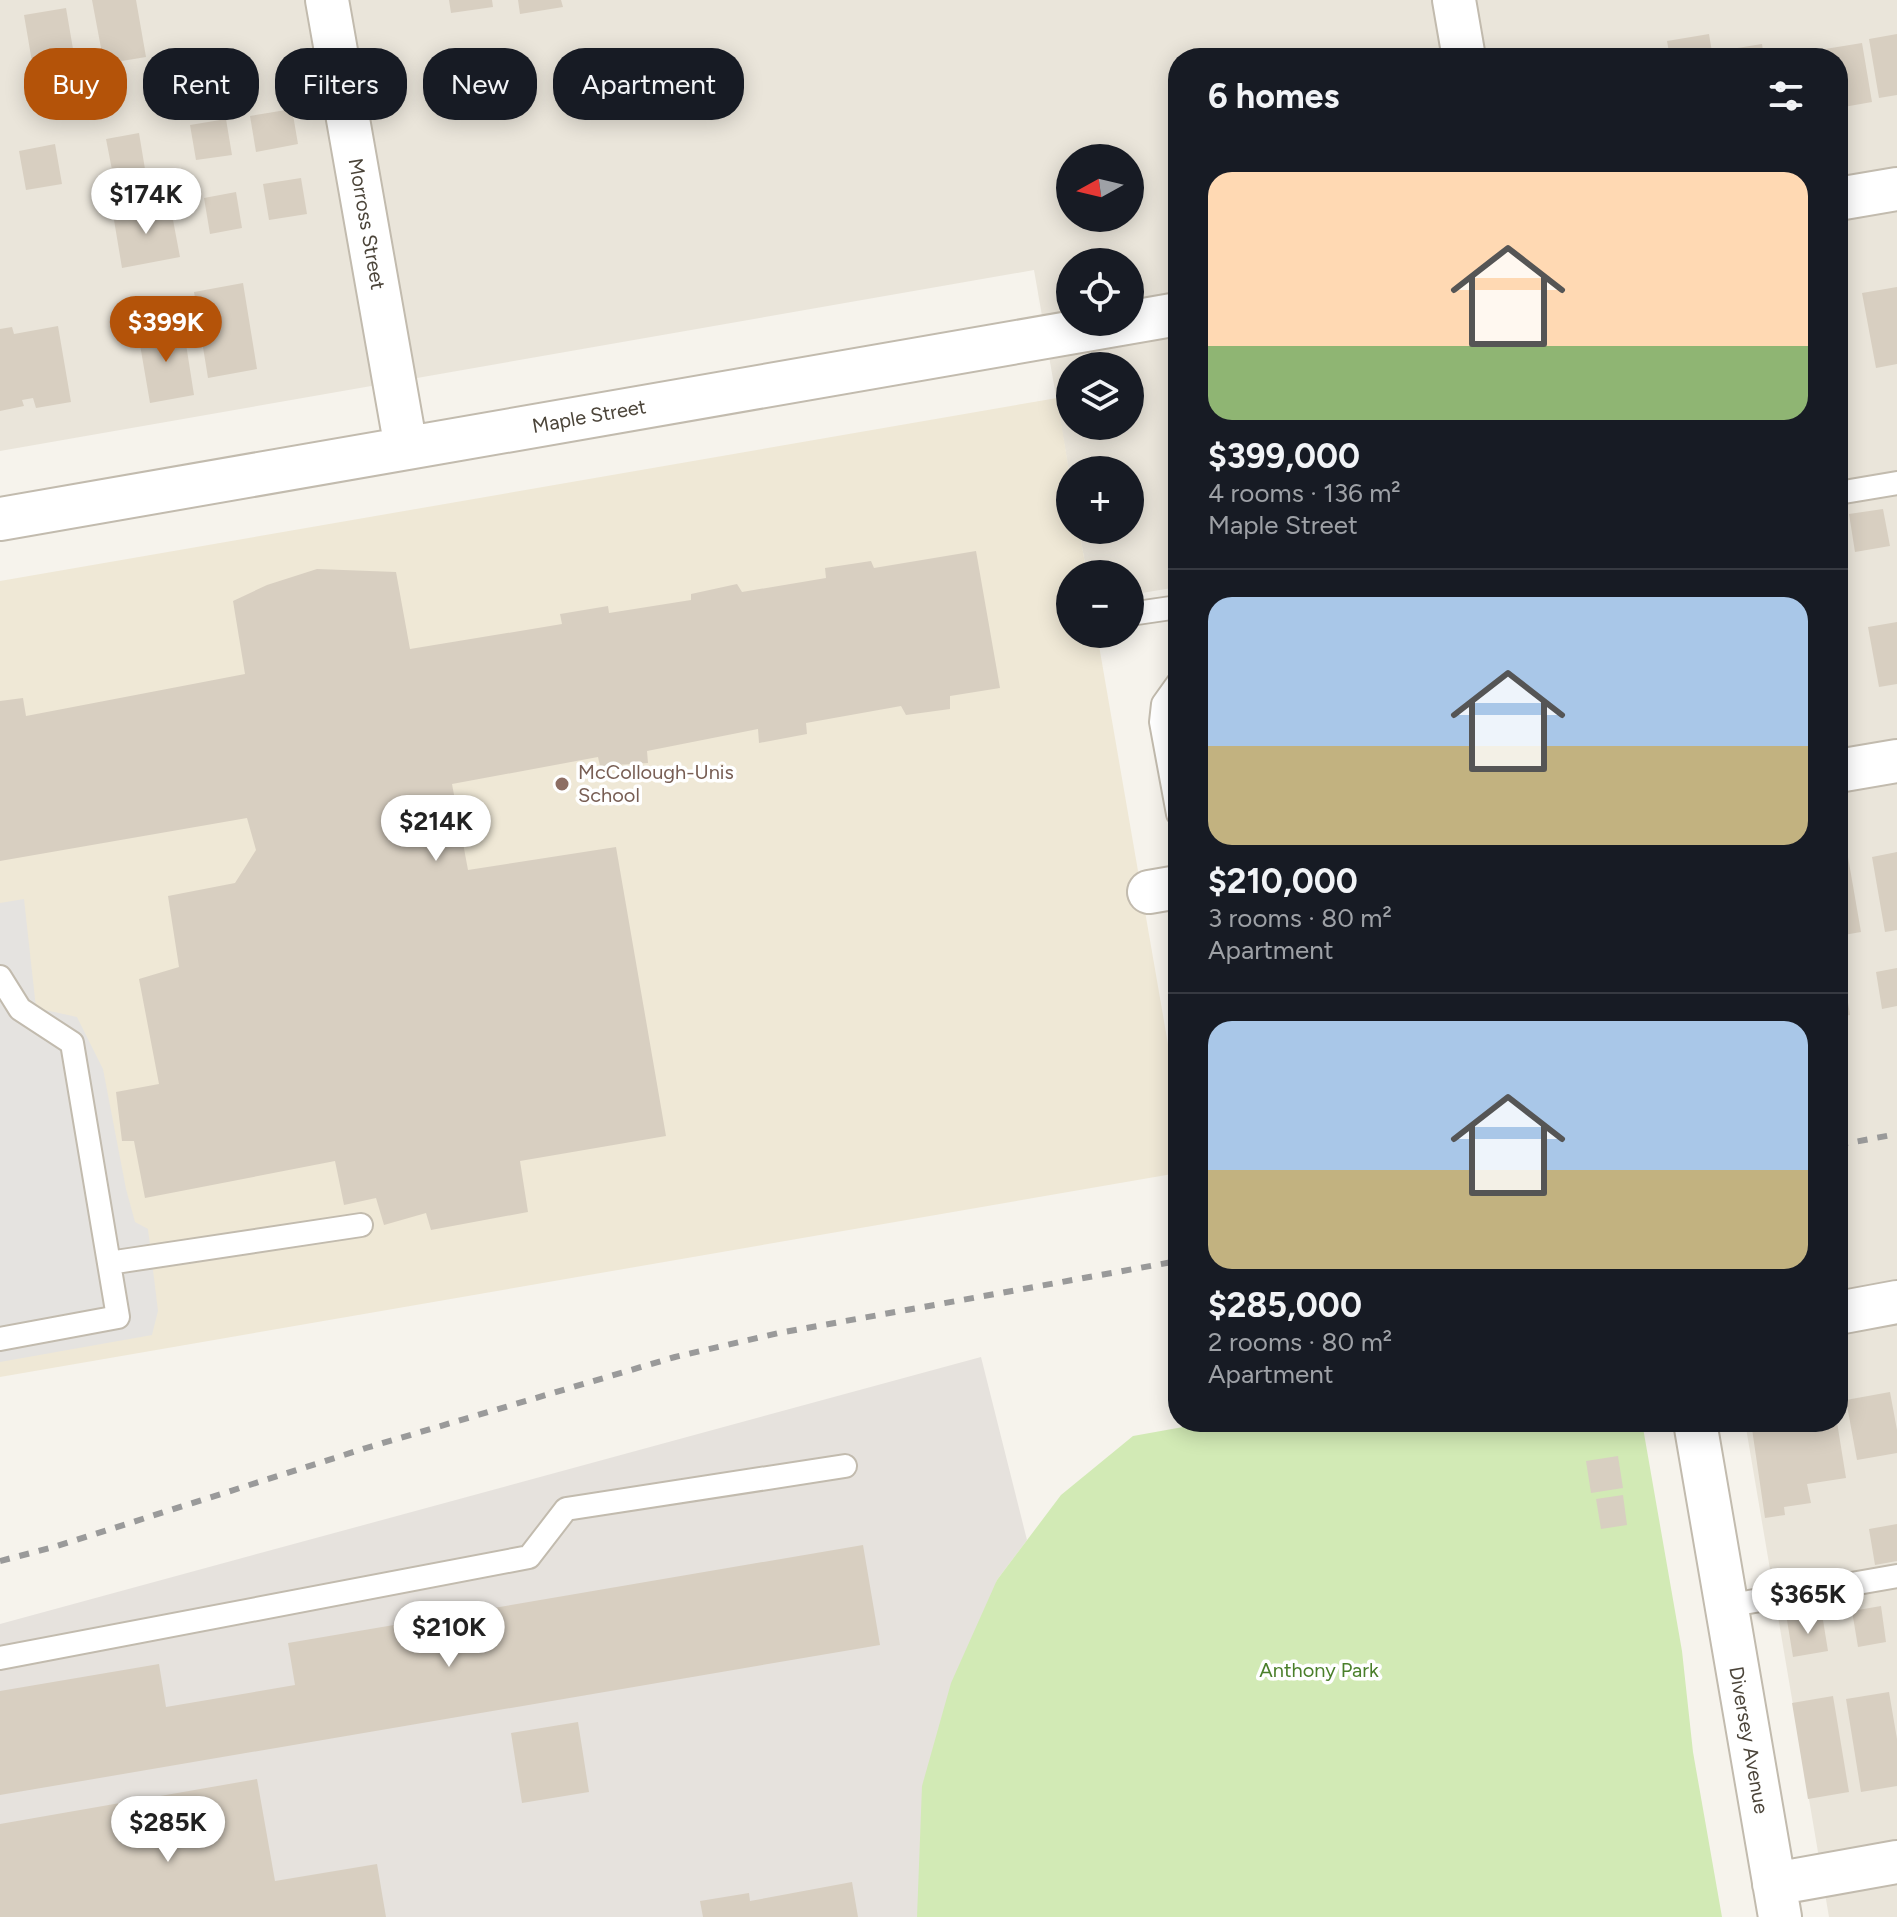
<!DOCTYPE html>
<meta charset="utf-8">
<style>
body{margin:0;font-family:Figtree,sans-serif;background:#242831;color:#f1f3f6;height:100vh;display:flex;flex-direction:column;font-size:30px;white-space:nowrap}
*{box-sizing:border-box;margin:0}
p{font-size:26px;color:#9ea1a6}
.icon{flex:none;width:44px;height:44px;fill:none;stroke:currentColor;stroke-width:2;stroke-linecap:round;stroke-linejoin:round}
.map{position:relative;flex:1;overflow:hidden}
.sheet{position:absolute;left:1168px;top:48px;width:680px;height:1384px;display:flex;flex-direction:column;background:#171b24;border-radius:32px;box-shadow:0 4px 20px #0003}
.sheet>*{flex:none}
.hud{position:absolute;left:24px;top:48px;width:760px;height:72px;display:flex;gap:16px}
.needle{width:52px;rotate:262deg}
.buttons{position:absolute;left:1056px;top:144px;display:grid;gap:16px}
.buttons a{display:grid;place-items:center;width:88px;height:88px;border-radius:50%;background:#171b24;box-shadow:0 4px 20px #0003;font-size:40px}
.price{position:absolute;translate:-50% -68px;padding:0 18px;border-radius:28px;background:#fff;color:#222;font-size:26px;line-height:52px;filter:drop-shadow(0 2px 4px #0008)}
.price::after{content:'';position:absolute;left:50%;top:48px;width:24px;height:18px;margin-left:-12px;background:inherit;clip-path:polygon(0 0,100% 0,50% 100%)}
.price.active{background:#b45309;color:#fff}
ul{padding:0;list-style:none}
li{display:grid;align-content:center;gap:16px;height:424px;padding:0 40px}
li+li{border-top:2px solid #363941}
li span{display:grid;place-items:center;height:248px;border-radius:24px;color:#555}
li>.icon{margin-inline-start:auto}
span .icon{width:144px;height:144px;fill:#fffc;stroke-width:1}
li b{font-size:34px}
h2{display:flex;justify-content:space-between;align-items:center;height:96px;padding:0 40px;font-size:34px}
.tag{padding:0 28px;border-radius:32px;background:#171b24;box-shadow:0 4px 20px #0003;font-size:28px;line-height:72px}
.tag.active{background:#b45309;color:#fff}
.map>svg:first-child{display:block}
</style>
<div class="map">
<svg width="1897" height="1917" viewBox="0 0 1897 1917">
<rect width="100%" height="100%" fill="#f6f3ec"/>
<!-- residential -->
<path fill="#eae5da" fill-rule="evenodd" d="M0 0H1897V1917H1829L1745 1422H1838V58H1178V587L1130 595V574H1087L1079 530H1130V470H1070V477L1034 270 0 451ZM1070 158H1130V218H1070ZM1070 262H1130V322H1070ZM1070 366H1130V426H1070Z"/>
<!-- industrial -->
<path fill="#e6e2dd" d="M981 1357 1027 1540 997 1580 917 1917H0V1624Z"/>
<!-- education -->
<path fill="#efe8d6" d="M1057 398 1070 477V530H1079L1087 574H1070V634H1097L1178 1102V1173L0 1377V581Z"/>
<!-- green -->
<path fill="#d2eab5" d="M1211 1422H1642L1682 1651 1693 1752 1722 1917H917L922 1786 951 1683 997 1580 1061 1495 1133 1436Z"/>
<!-- parking -->
<path fill="#e5e3e0" d="M24 899 36 1008 77 1017 103 1069 126 1189 135 1222 148 1229 158 1311 152 1335 0 1362V903Z"/>
<!-- building -->
<path fill="#d8cfc1" d="M92 0H136L146 57 104 64Z
M449 0H492L493 7 451 13Z
M518 0H561L563 7 520 14Z
M66 8 79 84 37 91 24 15Z
M1709 34 1713 58H1670L1667 41Z
M1897 34V95L1879 98 1869 39Z
M1862 43 1872 102 1838 108V58H1821L1819 50Z
M1762 44 1764 58H1720L1719 51Z
M1814 49 1815 58H1771V56Z
M292 109 298 144 256 152 250 116Z
M226 119 232 155 196 160 190 125Z
M139 133 145 169 113 175 106 139Z
M55 144 62 184 26 190 19 151Z
M301 178 307 214 269 220 263 184Z
M236 192 242 228 210 234 204 198Z
M170 204 180 257 122 268 113 214Z
M243 283 257 369 208 378 194 292Z
M1897 287V364L1876 368 1862 293Z
M183 325 194 395 150 403 138 333Z
M58 326 71 402 36 408 33 398 22 400 24 406 0 411V329L12 327 14 334Z
M1883 509 1890 546 1855 552 1849 514Z
M976 551 1000 688 950 696V709L906 715 901 706 806 723 807 734 759 743 758 729 647 751 648 763 600 766 598 757 452 784 468 870 616 847 666 1136 520 1161 528 1212 431 1230 426 1213 384 1225 376 1198 344 1205 335 1161 145 1198 134 1141H122L116 1092 159 1084 139 979 179 967 168 896 235 883 256 850 247 818 0 861V701L23 698 26 716 245 674 233 601 267 585 317 569 396 572 410 649 562 624 560 614 608 606 609 613 691 600V594L737 584 742 592 826 578 825 568 871 561 874 568Z
M1897 622V684L1879 687 1868 627Z
M1897 852V930L1885 932 1872 857Z
M1848 857 1861 932 1838 936V859Z
M1897 968V1006L1882 1009 1876 972Z
M1844 978 1850 1015 1838 1017V979Z
M1890 1392 1897 1430V1453L1857 1460 1846 1400Z
M1751 1422H1837L1846 1478 1807 1484 1811 1503 1784 1507 1785 1515 1765 1518Z
M1618 1456 1623 1488 1591 1493 1586 1461Z
M1623 1495 1627 1525 1601 1529 1596 1499Z
M1897 1524V1561L1875 1565 1869 1529Z
M863 1545 880 1645 0 1795V1691L159 1664 166 1707 295 1685 288 1643Z
M1881 1606 1886 1642 1858 1647 1852 1611Z
M1822 1614 1828 1651 1793 1657 1787 1620Z
M1889 1692 1897 1739V1786L1861 1792 1846 1699Z
M1833 1696 1849 1792 1808 1799 1792 1703Z
M578 1722 589 1792 522 1803 511 1733Z
M257 1779 275 1881 377 1864 386 1917H0V1824Z
M852 1882 858 1917H703L700 1901 749 1893 750 1901Z"/>
<g fill="none" stroke-linecap="round" stroke-linejoin="round">
<!-- service casing -->
<g stroke="#c2bbae" stroke-width="26">
<path id="service" d="M1838 493 1897 483
M1130 614 1178 607
M1178 683 1163 704 1161 722 1178 814
M0 977 20 1009 72 1043 118 1317 0 1339
M109 1263 361 1225
M1726 1606 1897 1576
M0 1658 529 1557 566 1509 845 1466"/>
</g>
<!-- minor casing -->
<g stroke="#c2bbae" stroke-width="46">
<path id="minor" d="M327 0 406 448
M1454 0 1464 58
M1838 199 1897 189
M0 519 1178 314
M1838 771 1897 761
M1149 892 1178 887
M1838 1313 1897 1302
M1695 1422 1780 1917
M1774 1884 1897 1862"/>
</g>
<!-- service -->
<use href="#service" stroke="#fff" stroke-width="22"/>
<!-- minor -->
<use href="#minor" stroke="#fff" stroke-width="42"/>
<!-- rail -->
<path stroke="#9a9a9a" stroke-width="6" stroke-dasharray="10 10" stroke-linecap="butt" d="M1838 1145 1897 1134
M0 1561 54 1547 366 1448 675 1357 779 1333 1178 1261"/>
</g>
<!-- markers -->
<circle fill="#8d6e63" stroke="#fff" stroke-width="3" cx="562" cy="784" r="8"/>
<g text-anchor="middle" stroke-width="7" stroke-linejoin="round" paint-order="stroke">
<!-- street labels -->
<g font-size="20" fill="#4b4439" stroke="#fff">
<text transform="translate(367 224) rotate(80)" y="7">Morross Street</text>
<text transform="translate(589 416) rotate(-10)" y="7">Maple Street</text>
<text transform="translate(1749 1740) rotate(80)" y="7">Diversey Avenue</text>
</g>
<!-- education labels -->
<g font-size="20" fill="#785e54" stroke="#fff" text-anchor="start">
<text x="578" y="779">McCollough-Unis<tspan x="578" dy="23">School</tspan></text>
</g>
<!-- park labels -->
<g font-size="20" fill="#4a7f2a" stroke="#fff">
<text x="1319" y="1677">Anthony Park</text>
</g>
</g>
</svg>
<div class="buttons">
<a><svg class="needle" viewBox="-14 -14 28 28"><path d="M0-13l5 13h-10z" fill="#e53935"/><path d="M0 13l5-13h-10z" fill="#9ea1a6"/></svg></a>
<a><svg class="icon" aria-label="locate" viewBox="0 0 24 24"><circle cx="12" cy="12" r="6"/><path d="M12 2v4M12 18v4M2 12h4M18 12h4"/></svg></a>
<a><svg class="icon" aria-label="layers" viewBox="0 0 24 24"><path d="M12 4l9 5-9 5-9-5zM3 14l9 5 9-5"/></svg></a>
<a>+</a>
<a>−</a>
</div>
<b class="price" style="left:146px;top:236px">$174K</b>
<b class="price active" style="left:166px;top:364px">$399K</b>
<b class="price" style="left:436px;top:863px">$214K</b>
<b class="price" style="left:1808px;top:1636px">$365K</b>
<b class="price" style="left:449px;top:1669px">$210K</b>
<b class="price" style="left:168px;top:1864px">$285K</b>
<div class="hud">
<a class="tag active">Buy</a>
<a class="tag">Rent</a>
<a class="tag">Filters</a>
<a class="tag">New</a>
<a class="tag">Apartment</a>
</div>
<section class="sheet">
<h2>6 homes<svg class="icon" aria-label="filters" viewBox="0 0 24 24"><path d="M4 7h16M4 17h16"/><circle cx="9" cy="7" r="2"/><circle cx="15" cy="17" r="2"/></svg></h2>
<ul>
<li><span style="background:linear-gradient(#ffd9b3 70%,#8fb573 0)"><svg class="icon" aria-label="home" viewBox="0 0 24 24"><path d="M3 11l9-7 9 7M6 9v11h12V9"/></svg></span><div><b>$399,000</b><p>4 rooms · 136 m²</p><p>Maple Street</p></div></li>
<li><span style="background:linear-gradient(#a9c7e8 60%,#c2b280 0)"><svg class="icon" aria-label="home" viewBox="0 0 24 24"><path d="M3 11l9-7 9 7M6 9v11h12V9"/></svg></span><div><b>$210,000</b><p>3 rooms · 80 m²</p><p>Apartment</p></div></li>
<li><span style="background:linear-gradient(#a9c7e8 60%,#c2b280 0)"><svg class="icon" aria-label="home" viewBox="0 0 24 24"><path d="M3 11l9-7 9 7M6 9v11h12V9"/></svg></span><div><b>$285,000</b><p>2 rooms · 80 m²</p><p>Apartment</p></div></li>
</ul>
</section>
</div>
